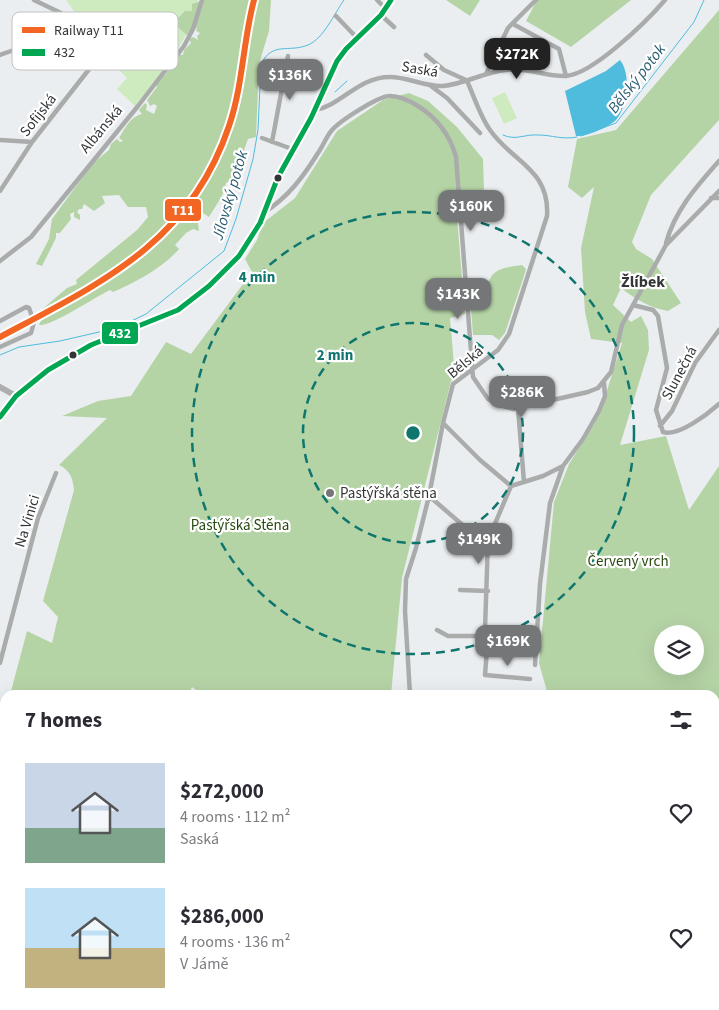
<!DOCTYPE html>
<meta charset="utf-8">
<style>
body{margin:0;font-family:"Source Sans 3",sans-serif;background:#f7f7f7;color:#2b2b33;height:100vh;display:flex;flex-direction:column;font-size:19px;white-space:nowrap}
*{box-sizing:border-box;margin:0}
p{font-size:16px;color:#7c7c81}
.icon{flex:none;width:28px;height:28px;fill:none;stroke:currentColor;stroke-width:2;stroke-linecap:round;stroke-linejoin:round}
.map{position:relative;flex:1;overflow:hidden}
.details{position:absolute;left:0px;top:690px;width:720px;height:320px;display:flex;flex-direction:column;background:#fff;border-radius:15px 15px 0 0;box-shadow:0 5px 20px #0002}
.details>*{flex:none}
.controls{position:absolute;left:654px;top:625px;display:grid;gap:10px}
.controls a{display:grid;place-items:center;width:50px;height:50px;border-radius:50%;background:#fff;box-shadow:0 5px 20px #0002;font-size:25px}
.price{position:absolute;translate:-50% -42px;padding:0 11px;border-radius:10px;background:#747678;color:#fff;font-size:16px;line-height:32px;filter:drop-shadow(0 1px 2px #0008)}
.price::after{content:'';position:absolute;left:50%;top:30px;width:15px;height:11px;margin-left:-8px;background:inherit;clip-path:polygon(0 0,100% 0,50% 100%)}
.price.selected{background:#222;color:#fff}
ul{padding:0;list-style:none}
li{display:flex;align-items:center;gap:15px;height:125px;padding:0 25px}
li span{display:grid;place-items:center;flex:none;width:140px;height:100px;border-radius:0px;color:#555}
li>.icon{margin-inline-start:auto}
span .icon{width:60px;height:60px;fill:#fffc;stroke-width:1}
li b{font-size:21px}
h2{display:flex;justify-content:space-between;align-items:center;height:60px;padding:0 25px;font-size:21px}
.map>svg:first-child{display:block}
</style>
<div class="map">
<svg width="719" height="1010" viewBox="0 0 719 1010">
<rect width="100%" height="100%" fill="#ebeef0"/>
<!-- built -->
<path fill="#dbe1e7" d="M251 0H257L233 126 215 171 191 209 155 248 127 270 0 340V333L124 265 151 243 186 206 209 168 227 124Z"/>
<!-- green -->
<path fill="#cdebbf" d="M66 0H198C189 43 162 73 135 106L117 89 127 78 110 61 107 63 101 56 100 48Z
M505 92 517 118 504 124 492 98Z"/>
<!-- forest -->
<path fill="#b5d4a6" fill-rule="evenodd" d="M204 0H251C240 37 239 75 230 112 204 221 132 263 40 311L67 288 77 284 76 280 137 230 148 217 146 207H128L119 195 102 196 105 203 94 211 84 204 82 209H79L77 212 80 215V220L74 217V212L70 214 71 219 60 233H56V238L42 266 36 264 49 239 52 219 93 163 109 150 111 144 117 139 120 142 123 141 119 138C125 128 131 116 142 114L139 110 145 103 147 105 146 110 154 114 157 106 154 104 150 106 147 100 157 87 155 83 160 77 165 75 171 66 166 62 168 58 177 54 183 55 184 50 191 43 189 39 193 37 198 40 197 36 200 33 196 31 197 28 195 27 189 37 173 23 185 11H192V4Z
M257 0H271L269 31 259 64 256 137 248 139 234 178 226 183 222 196 209 217 203 213 197 216 199 231 193 229 186 233 175 245 179 249C163 268 136 282 113 292L110 290C95 297 51 327 39 325L43 317C71 302 100 288 126 270 181 233 221 176 236 112 245 75 246 37 257 0Z
M446 0H480L470 16Z
M537 0H631L571 47 526 21Z
M719 10V120L651 195 632 242 636 249 652 259 681 303 668 311C650 308 635 299 621 288L613 305 631 322 641 316 648 330 649 350 620 445 666 436 689 510 719 466V1010H429L433 1005H715V695H548L539 663 554 502 569 464 594 424 603 403 622 343 591 339 585 312 581 248 594 187 582 198 568 187 577 139 616 130ZM662 634H695V666H662Z
M409 93 428 101 457 127 483 159 484 190 455 193 465 314 450 318 455 377 451 381 402 578 391 695H202L192 687 188 695H10L27 631 52 643 58 617 43 601 74 490C73 479 70 470 59 465L107 418 62 416 98 401 131 396 166 342 191 354 252 272 245 259 257 240 263 223 295 198 337 131 383 100Z
M522 265 526 269 525 273 505 333 499 340 492 335H473L469 283 471 281H489C494 267 510 267 522 265Z
M5 941V1005H321L318 1010H0V942Z"/>
<!-- water -->
<path fill="#4fbbdd" d="M620 60C631 73 628 106 616 120 609 127 586 137 576 136L565 91 606 71Z"/>
<g fill="none" stroke-linecap="round" stroke-linejoin="round">
<!-- stream -->
<path stroke="#4fbbdd" stroke-width="1" d="M335 92 347 81
M503 135C516 141 524 134 538 135 552 135 562 140 577 137
M581 136 616 123 694 22 704 0
M0 355 19 347 60 341 99 332 123 325 146 314 224 251 236 219 253 159 258 130 261 64C273 41 288 53 308 45 324 38 334 14 344 0"/>
<!-- minor -->
<path stroke="#aaacac" stroke-width="4.5" d="M34 0 61 13 65 19 64 23 41 42
M377 0 386 9
M381 15 394 27
M336 16 357 38
M513 24 559 49 566 76
M0 55C29 44 62 35 92 45L95 55 90 68 32 142 0 191
M426 55 444 70 466 80
M286 67 325 85
M486 74 508 28 536 0
M431 86 447 98 480 133
M315 110C342 105 358 77 390 77 408 77 425 87 443 86 465 84 484 72 506 70 526 67 547 77 566 76 593 74 647 21 665 0
M262 138 292 149
M0 140 32 142
M272 142 288 56
M711 198H719
M265 212C289 196 303 177 318 153 323 146 326 137 332 130 340 121 378 96 390 96 400 96 410 101 418 106 437 118 450 135 456 157L473 377 488 399 500 405 513 409 588 392 598 388 611 372 622 325 666 245 719 191
M666 243C675 210 697 186 719 161
M0 261 31 237 138 106 184 46 193 29 202 0
M633 305 653 310 658 316 667 368 656 410 663 432C678 437 708 414 719 404
M0 321 26 307 29 308 34 322 31 333 0 347
M518 408 524 482
M0 417 16 396
M443 423 480 460 511 486
M660 426 672 411 695 363 719 330
M429 496 480 540H488
M460 590 488 591
M437 630 448 636H488
M0 663 38 518 56 473
M535 665 540 584 550 503 563 466
M530 679 485 675 488 636 485 629 488 540 511 486 543 476 563 466 583 439 599 411 605 396 604 383
M410 695 405 611 406 579 416 548 429 496 443 423 453 384 498 350 509 334 547 216C550 169 512 162 490 130 480 116 474 96 467 81
M357 1010 360 1005
M427 1010 431 1005"/>
<!-- primary -->
<path stroke="#aeaeaf" stroke-width="6" d="M0 387 16 396 48 370 76 352 168 315 188 304 239 256 260 223 278 177 311 118 337 61 346 49 381 15 391 0"/>
<!-- bus-1 casing -->
<g stroke="#fff" stroke-width="9">
<path id="bus-1" d="M0 417 16 396 48 370 91 345 178 310 209 286 239 256 260 223 278 177 311 118 337 61 346 49 381 15 391 0"/>
</g>
<!-- bus-1 -->
<use href="#bus-1" stroke="#00a651" stroke-width="5"/>
<!-- rail-1 casing -->
<g stroke="#fff" stroke-width="10">
<path id="rail-1" d="M0 337C101 283 190 243 229 126 243 85 243 41 254 0"/>
</g>
<!-- rail-1 -->
<use href="#rail-1" stroke="#f26522" stroke-width="6"/>
</g>
<!-- distance rings -->
<g fill="none" stroke="#0f766e" stroke-width="2.5" stroke-dasharray="9 6">
<circle cx="413" cy="433" r="110"/>
<circle cx="413" cy="433" r="221"/>
</g>
<!-- markers -->
<g fill="#343537" stroke="#fff" stroke-width="2">
<circle cx="278" cy="178" r="4.5"/>
<circle cx="73" cy="355" r="4.5"/>
</g>
<circle fill="#747678" stroke="#fff" stroke-width="2" cx="330" cy="493" r="5"/>
<g text-anchor="middle" stroke-width="4.5" stroke-linejoin="round" paint-order="stroke">
<!-- street labels -->
<g font-size="15" fill="#343537" stroke="#fff">
<text transform="translate(420 69) rotate(10)" y="5">Saská</text>
<text transform="translate(38 115) rotate(-52)" y="5">Sofijská</text>
<text transform="translate(101 129) rotate(-50)" y="5">Albánská</text>
<text transform="translate(465 362) rotate(-40)" y="5">Bělská</text>
<text transform="translate(679 373) rotate(-62)" y="5">Slunečná</text>
<text transform="translate(27 521) rotate(-73)" y="5">Na Vinici</text>
</g>
<!-- poi labels -->
<g font-size="15" fill="#343537" stroke="#fff" text-anchor="start">
<text x="340" y="498">Pastýřská stěna</text>
</g>
<!-- park labels -->
<g font-size="15" fill="#284a0e" stroke="#fff">
<text x="240" y="530">Pastýřská Stěna</text>
<text x="628" y="566">Červený vrch</text>
</g>
<!-- water labels -->
<g font-size="16" font-style="italic" fill="#2a5d72" stroke="#fff">
<text transform="translate(636 78) rotate(-52)" y="6">Bělský potok</text>
<text transform="translate(229 195) rotate(-74)" y="6">Jílovský potok</text>
</g>
<!-- neighbourhood labels -->
<g font-size="16" font-weight="bold" fill="#343537" stroke="#fff">
<text x="643" y="287">Žlíbek</text>
</g>
</g>
<!-- legend -->
<rect x="12" y="12" width="166" height="58" rx="8" fill="#fff" stroke="#c2c2c3" stroke-width="1"/>
<rect x="22" y="27" width="23" height="6" fill="#f26522"/>
<rect x="22" y="49" width="23" height="7" fill="#00a651"/>
<g font-size="14" fill="#343537">
<text x="54" y="35">Railway T11</text>
<text x="54" y="57">432</text>
</g>
<circle cx="413" cy="433" r="8" fill="#0f766e" stroke="#fff" stroke-width="2.5"/>
<g font-size="15" text-anchor="middle" font-weight="bold" fill="#0f766e" stroke="#fff" stroke-width="4.5" stroke-linejoin="round" paint-order="stroke">
<text x="257" y="282">4 min</text>
<text x="335" y="360">2 min</text>
</g>
<g stroke="#fff" stroke-width="2">
<rect x="164" y="198" width="38" height="24" rx="5" fill="#f26522"/>
<rect x="101" y="321" width="38" height="24" rx="5" fill="#00a651"/>
</g>
<g font-size="14" text-anchor="middle" font-weight="bold" fill="#fff">
<text x="183" y="215">T11</text>
<text x="120" y="338">432</text>
</g>
</svg>
<div class="controls">
<a><svg class="icon" aria-label="layers" viewBox="0 0 24 24"><path d="M12 4l9 5-9 5-9-5zM3 14l9 5 9-5"/></svg></a>
</div>
<b class="price selected" style="left:517px;top:80px">$272K</b>
<b class="price" style="left:290px;top:101px">$136K</b>
<b class="price" style="left:471px;top:232px">$160K</b>
<b class="price" style="left:458px;top:320px">$143K</b>
<b class="price" style="left:522px;top:418px">$286K</b>
<b class="price" style="left:479px;top:565px">$149K</b>
<b class="price" style="left:508px;top:667px">$169K</b>
<section class="details">
<h2>7 homes<svg class="icon" aria-label="filters" viewBox="0 0 24 24"><path d="M4 7h16M4 17h16"/><circle cx="9" cy="7" r="2"/><circle cx="15" cy="17" r="2"/></svg></h2>
<ul>
<li><span style="background:linear-gradient(#c9d6e8 65%,#7fa58c 0)"><svg class="icon" aria-label="home" viewBox="0 0 24 24"><path d="M3 11l9-7 9 7M6 9v11h12V9"/></svg></span><div><b>$272,000</b><p>4 rooms · 112 m²</p><p>Saská</p></div><svg class="icon" aria-label="heart" viewBox="0 0 24 24"><path d="M12 20l-8-8c-3-5 5-10 8-4 3-6 11-1 8 4z"/></svg></li>
<li><span style="background:linear-gradient(#bfe0f5 60%,#c2b280 0)"><svg class="icon" aria-label="home" viewBox="0 0 24 24"><path d="M3 11l9-7 9 7M6 9v11h12V9"/></svg></span><div><b>$286,000</b><p>4 rooms · 136 m²</p><p>V Jámě</p></div><svg class="icon" aria-label="heart" viewBox="0 0 24 24"><path d="M12 20l-8-8c-3-5 5-10 8-4 3-6 11-1 8 4z"/></svg></li>
</ul>
</section>
</div>
